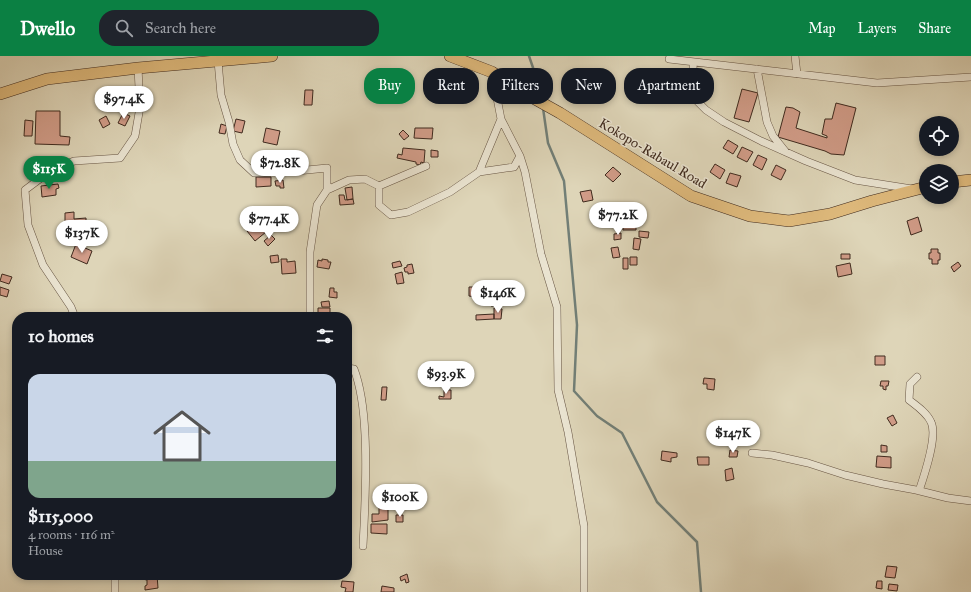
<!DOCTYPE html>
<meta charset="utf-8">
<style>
body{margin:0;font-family:"IM FELL Great Primer",serif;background:#20242c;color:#f1f3f6;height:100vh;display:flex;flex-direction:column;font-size:15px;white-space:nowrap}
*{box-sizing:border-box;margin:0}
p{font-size:13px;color:#9ea1a6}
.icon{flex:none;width:22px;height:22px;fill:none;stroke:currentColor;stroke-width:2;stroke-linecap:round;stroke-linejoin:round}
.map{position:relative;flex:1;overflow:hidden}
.side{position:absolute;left:12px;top:256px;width:340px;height:268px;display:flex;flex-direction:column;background:#171b24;border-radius:16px;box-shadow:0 2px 6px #0003}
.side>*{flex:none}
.hud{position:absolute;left:364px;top:12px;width:380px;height:36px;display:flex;gap:8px}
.fabs{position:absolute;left:919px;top:60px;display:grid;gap:8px}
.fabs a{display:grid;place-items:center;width:40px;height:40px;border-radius:50%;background:#171b24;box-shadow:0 2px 6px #0003;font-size:20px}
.price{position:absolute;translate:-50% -34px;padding:0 9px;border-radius:14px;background:#fff;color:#222;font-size:13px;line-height:26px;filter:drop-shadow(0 1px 2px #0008)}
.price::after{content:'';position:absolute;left:50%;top:24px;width:12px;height:9px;margin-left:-6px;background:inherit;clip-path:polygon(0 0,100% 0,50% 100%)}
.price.current{background:#0b8043;color:#fff}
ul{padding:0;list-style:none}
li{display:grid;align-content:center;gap:8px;height:212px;padding:0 16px}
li+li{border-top:1px solid #363941}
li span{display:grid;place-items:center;height:124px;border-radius:12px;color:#555}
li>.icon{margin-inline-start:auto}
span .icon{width:72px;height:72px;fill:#fffc;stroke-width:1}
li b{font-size:17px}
h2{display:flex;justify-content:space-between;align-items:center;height:48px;padding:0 16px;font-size:17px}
.chip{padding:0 14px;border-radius:16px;background:#171b24;box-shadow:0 2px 6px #0003;font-size:14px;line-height:36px}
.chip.current{background:#0b8043;color:#fff}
header{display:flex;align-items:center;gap:24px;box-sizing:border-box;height:56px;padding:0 20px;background:#0b8043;color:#fff}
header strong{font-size:19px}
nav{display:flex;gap:22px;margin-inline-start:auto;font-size:14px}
.search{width:280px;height:36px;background:#20242c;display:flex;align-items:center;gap:10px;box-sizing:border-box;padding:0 14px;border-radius:16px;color:#9ea1a6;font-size:15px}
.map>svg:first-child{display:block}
</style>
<header>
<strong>Dwello</strong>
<div class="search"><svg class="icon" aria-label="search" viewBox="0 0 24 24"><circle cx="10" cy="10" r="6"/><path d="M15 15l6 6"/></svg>Search here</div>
<nav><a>Map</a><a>Layers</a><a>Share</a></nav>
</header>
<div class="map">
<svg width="971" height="536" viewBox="0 0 971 536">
<rect width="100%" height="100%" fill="#ded5b8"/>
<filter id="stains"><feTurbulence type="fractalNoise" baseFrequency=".005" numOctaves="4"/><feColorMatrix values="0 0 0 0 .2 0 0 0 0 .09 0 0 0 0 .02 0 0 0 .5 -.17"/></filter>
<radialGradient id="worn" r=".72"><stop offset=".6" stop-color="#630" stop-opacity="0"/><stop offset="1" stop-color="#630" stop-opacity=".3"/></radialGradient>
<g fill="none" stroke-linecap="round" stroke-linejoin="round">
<!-- stream -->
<path stroke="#727f77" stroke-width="2.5" d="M529 0 540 32 542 43
M543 52 548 87 564 125 577 269 574 335 597 360 622 377 657 446 697 486 701 536"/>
</g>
<!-- building -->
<path fill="#d19c88" stroke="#3f2a1e" d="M683 14 686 30 682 31 679 15Z
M742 33 758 37 749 66 734 62Z
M305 34H313L312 49H304Z
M836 47 856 52 844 99 831 98 825 95 778 81 786 51 793 52 800 56 796 72 827 82V80L822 78 825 63H832Z
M36 55H60V80L70 81 69 89 35 88Z
M123 57 130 60 125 70 118 67Z
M106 60 110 68 103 72 99 64Z
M236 63 245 65 242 77 233 75Z
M25 64 33 65 32 80H24Z
M221 68 227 70 225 78 219 77Z
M266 72 280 75 277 89 263 86Z
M415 72H433L432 83 414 82Z
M403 74 409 80 404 84 399 78Z
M728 84 738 90 733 98 723 92Z
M742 91 753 96 747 106 737 101Z
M403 92 425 94 424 107 421 106 420 109 416 108V106L397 102 398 98 402 99Z
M431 94 438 95V101H431Z
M758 99 767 103 762 114 753 109Z
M715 108 725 114 720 123 710 116Z
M776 109 786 114 781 124 771 119Z
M613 111 621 118 613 126 605 119Z
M730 117 741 120 737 131 726 127Z
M256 121H271V130L256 131Z
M283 124 284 132H280V130H276L275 125Z
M58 128 59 132 56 133V139L42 141 41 130Z
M352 131 353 143 347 144 345 132Z
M591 134 593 144 583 146 580 136Z
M339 139H344L345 144 353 143 354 148 340 149Z
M74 156V163L86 162V170L65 171V157Z
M623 160H636V174H623Z
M918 161 922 175 911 179 907 165Z
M254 169 258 174 262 171 266 176 255 185 247 175Z
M639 175 649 176 648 182 639 181Z
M621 177V183L614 184V178Z
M271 179 275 183 268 190 264 185Z
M634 182 641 183 639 194 633 193Z
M76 188 92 195 87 208 71 201Z
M618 191 620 201 613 202 611 192Z
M931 193H938V197H940V204H938V208H932V203H929V197H931Z
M841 198H850V203H841Z
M278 199 279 206 271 207 270 200Z
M630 201H637V209H630Z
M623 202H628V213H623Z
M281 203H287V206L295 205 296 217 282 218Z
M322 203 328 204V206H331L329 213 317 211 318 204 322 205Z
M400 205 402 210 393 212 392 207Z
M958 206 961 210 954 216 951 211Z
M850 207 852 218 838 221 836 210Z
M412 208 414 217 408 218V216H405L404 212 407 211V209Z
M402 216 404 227 397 228 395 218Z
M2 218 12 221 9 228 0 225Z
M0 231 9 234 7 241 0 239Z
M469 231H482V242L469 240Z
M330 232H334V236H337V242L329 241Z
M497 235V250H491L490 236Z
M329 245 330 251H322L321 246Z
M318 252H330V261H318Z
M494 252 502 253 501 263H494Z
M494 258V263L476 264V259Z
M875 300H885V309H875Z
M704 322 715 323 714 334 707 333V328H703Z
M881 325H889L888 330H886V334L883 333V330H880Z
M382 331H387L386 344H381Z
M444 334H451V343H439V340L444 341Z
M893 359 897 367 892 370 887 362Z
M723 376H729V385L722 384Z
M881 389 887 390V396H881Z
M730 394 738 395 737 401H729Z
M662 395 677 397V401L671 402V406L661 404Z
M877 400 891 401V412L876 411Z
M697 401H709V409H698Z
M732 412 734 423 726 425 725 414Z
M379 451H388V464L372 466V458H379Z
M396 459H403V466H396Z
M371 468H387V478L371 477Z
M887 510 897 511 895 522 885 521Z
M407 518 409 526 406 527 405 523 401 525 400 521Z
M142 519H157L158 532 145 534V530L147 529V524L142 523Z
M342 525 354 526 353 536H345L346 532 341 531Z
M877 525H882V533L876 532Z
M889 528 898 529 897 535 888 534Z
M382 530 394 532V536H381Z"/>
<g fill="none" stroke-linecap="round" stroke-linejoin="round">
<!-- minor casing -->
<g stroke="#675544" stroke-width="8">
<path id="minor" d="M795 0 797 18
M669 3 877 27 971 21
M218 5 221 39 229 66 233 88 240 104 254 117 297 115 327 112V134
M693 6 694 42 706 54 724 66 761 85 806 105 855 124 912 133
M757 13 767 66 773 80 785 95
M520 100 525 116 541 198 557 251 558 334 568 376 584 470V536
M479 116 501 63
M379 130 426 110
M75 261 71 251 43 209 28 169 25 134 49 116 74 105 120 102 135 80 140 51 138 12
M310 261V196L317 149 327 134 349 124 365 123 379 130V149L391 159 408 156 450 136 479 116 514 111 520 100 501 63 492 16
M347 312 354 313C362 334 364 357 365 379 367 416 365 453 363 490
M917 321 910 328 909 344C917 350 927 357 931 366 938 380 924 420 919 435
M752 397 772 399 808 407 845 419 883 428 916 434 948 442 971 445
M115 519V536"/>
</g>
<!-- primary casing -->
<g stroke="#3f2a1e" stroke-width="12">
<path id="primary" d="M450 0 492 16 526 38 560 57 691 140 750 160 789 165 830 158 872 145 926 131
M0 38 47 23 138 12 272 0
M952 126 971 124"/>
</g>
<!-- minor -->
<use href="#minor" stroke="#eae4d1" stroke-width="7"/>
<!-- primary -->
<use href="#primary" stroke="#dfba7c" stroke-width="11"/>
</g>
<g text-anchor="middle" stroke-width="3" stroke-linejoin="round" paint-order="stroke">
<!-- street labels -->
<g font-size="14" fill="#3f2a1e" stroke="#eae4d1">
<text transform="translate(653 97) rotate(31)" y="5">Kokopo-Rabaul Road</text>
</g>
</g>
<rect width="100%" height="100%" filter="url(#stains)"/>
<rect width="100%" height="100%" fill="url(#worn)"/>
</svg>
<div class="fabs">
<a><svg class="icon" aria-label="locate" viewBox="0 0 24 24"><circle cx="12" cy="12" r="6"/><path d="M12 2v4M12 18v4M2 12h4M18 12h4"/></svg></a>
<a><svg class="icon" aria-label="layers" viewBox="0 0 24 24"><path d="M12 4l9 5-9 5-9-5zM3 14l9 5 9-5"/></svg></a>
</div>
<b class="price" style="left:124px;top:64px">$97.4K</b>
<b class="price" style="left:280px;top:128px">$72.8K</b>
<b class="price current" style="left:49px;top:134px">$115K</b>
<b class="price" style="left:618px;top:180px">$77.2K</b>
<b class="price" style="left:269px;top:184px">$77.4K</b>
<b class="price" style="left:82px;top:198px">$137K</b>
<b class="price" style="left:498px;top:258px">$146K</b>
<b class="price" style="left:446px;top:339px">$93.9K</b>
<b class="price" style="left:733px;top:398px">$147K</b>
<b class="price" style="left:400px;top:462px">$100K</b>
<div class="hud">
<a class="chip current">Buy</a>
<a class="chip">Rent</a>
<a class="chip">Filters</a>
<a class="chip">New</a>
<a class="chip">Apartment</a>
</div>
<section class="side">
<h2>10 homes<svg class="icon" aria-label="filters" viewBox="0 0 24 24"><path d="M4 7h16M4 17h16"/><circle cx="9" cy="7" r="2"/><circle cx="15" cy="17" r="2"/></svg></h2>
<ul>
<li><span style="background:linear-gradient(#c9d6e8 70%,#7fa58c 0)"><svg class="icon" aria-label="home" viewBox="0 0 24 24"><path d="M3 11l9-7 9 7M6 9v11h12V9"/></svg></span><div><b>$115,000</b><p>4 rooms · 116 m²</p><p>House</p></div></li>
</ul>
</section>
</div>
